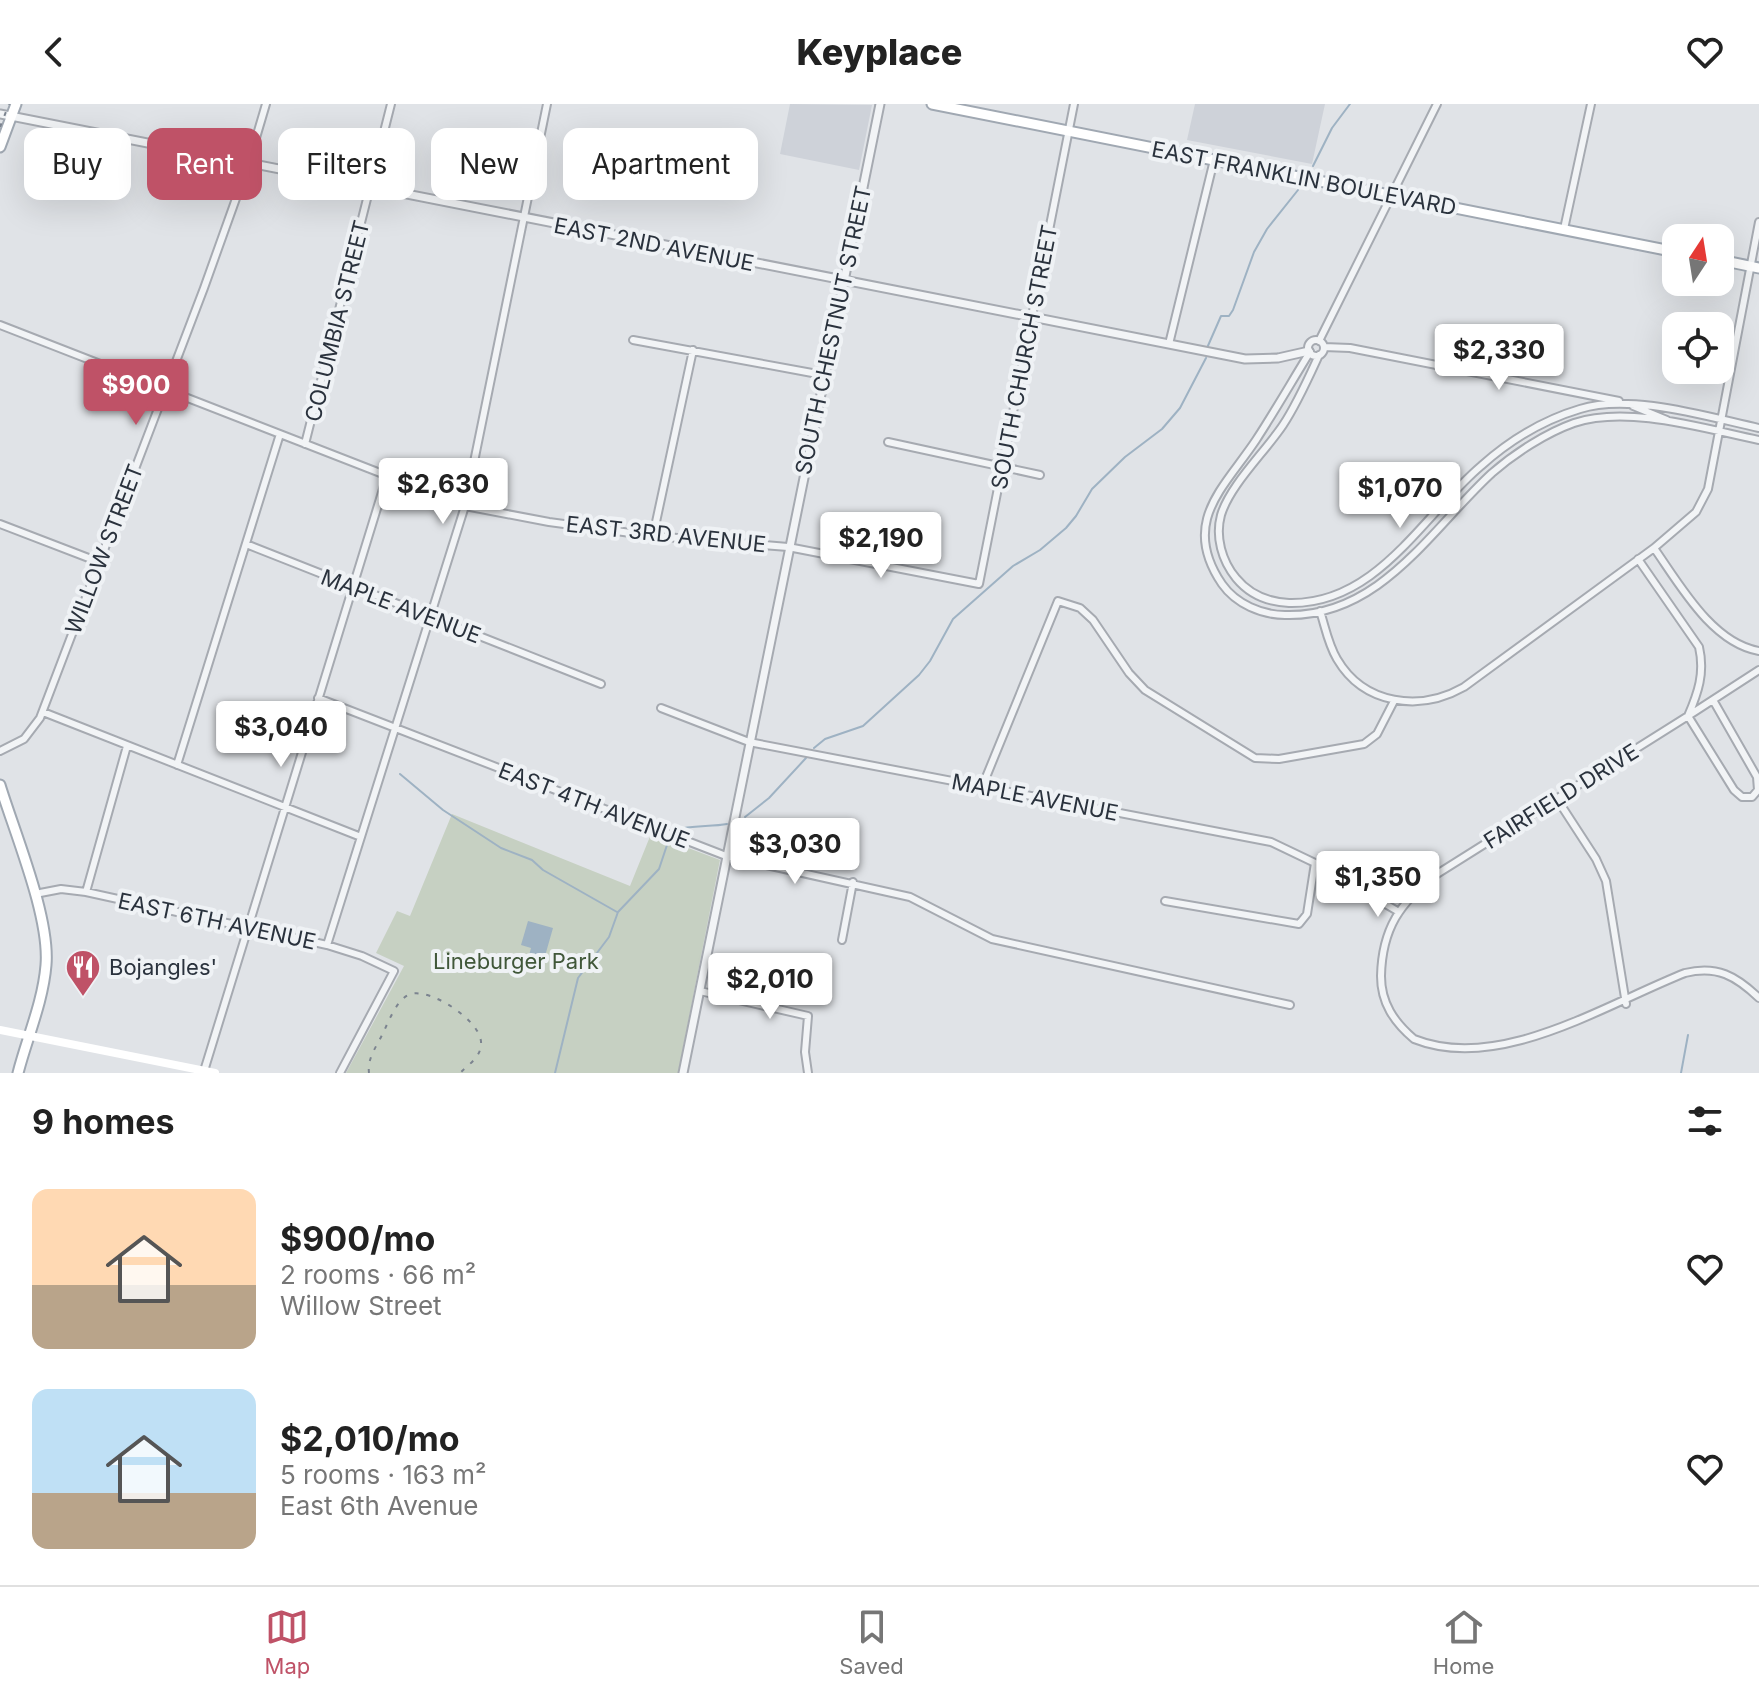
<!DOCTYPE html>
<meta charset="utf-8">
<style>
body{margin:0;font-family:Inter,sans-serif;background:#f6f6f6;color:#222;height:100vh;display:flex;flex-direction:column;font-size:30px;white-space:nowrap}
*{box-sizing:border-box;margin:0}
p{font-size:26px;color:#767676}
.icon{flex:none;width:44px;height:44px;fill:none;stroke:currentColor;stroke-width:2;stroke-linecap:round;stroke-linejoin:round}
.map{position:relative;height:969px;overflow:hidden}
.drawer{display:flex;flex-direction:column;background:#fff;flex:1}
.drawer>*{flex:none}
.hud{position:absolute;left:24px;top:24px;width:800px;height:72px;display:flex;gap:16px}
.needle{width:52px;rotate:12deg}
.tools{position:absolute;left:1662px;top:120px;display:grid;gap:16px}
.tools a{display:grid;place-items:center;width:72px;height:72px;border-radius:16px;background:#fff;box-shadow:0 8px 32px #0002;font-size:40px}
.price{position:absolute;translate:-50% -68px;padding:0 18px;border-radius:8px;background:#fff;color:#222;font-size:26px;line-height:52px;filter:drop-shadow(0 2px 4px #0008)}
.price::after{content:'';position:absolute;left:50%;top:48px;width:24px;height:18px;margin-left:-12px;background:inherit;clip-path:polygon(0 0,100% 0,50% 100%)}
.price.active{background:#bf5267;color:#fff}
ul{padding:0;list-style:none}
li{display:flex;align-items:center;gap:24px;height:200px;padding:0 32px}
li span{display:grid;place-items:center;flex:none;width:224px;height:160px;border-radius:16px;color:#555}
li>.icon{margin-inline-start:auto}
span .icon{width:96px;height:96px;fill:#fffc;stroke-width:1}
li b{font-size:34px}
h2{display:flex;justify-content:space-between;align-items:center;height:96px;padding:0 32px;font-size:34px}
.chip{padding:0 28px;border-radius:16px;background:#fff;box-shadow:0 8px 32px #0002;font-size:28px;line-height:72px}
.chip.active{background:#bf5267;color:#fff}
header{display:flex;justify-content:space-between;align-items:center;height:104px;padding:0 32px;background:#fff;font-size:36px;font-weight:800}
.tab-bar{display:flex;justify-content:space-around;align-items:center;height:112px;border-top:2px solid #e0e0e0;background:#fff;font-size:22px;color:#767676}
.tab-bar a{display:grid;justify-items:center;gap:4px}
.tab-bar .active{color:#bf5267}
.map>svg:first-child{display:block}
</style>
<header><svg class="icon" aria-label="back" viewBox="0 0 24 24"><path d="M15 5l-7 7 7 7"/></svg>Keyplace<svg class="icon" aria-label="heart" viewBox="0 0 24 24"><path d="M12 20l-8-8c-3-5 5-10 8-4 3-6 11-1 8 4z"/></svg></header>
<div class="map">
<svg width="1759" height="969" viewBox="0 0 1759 969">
<rect width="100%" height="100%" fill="#e0e3e7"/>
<!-- built -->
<path fill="#ced2d9" d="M790 0 872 1 859 66 780 50Z
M1195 0H1325L1312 60 1187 36Z"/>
<!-- green -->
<path fill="#c6d0c2" d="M452 710 630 782 651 730 720 756 678 969H346L404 862 376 849 397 807 410 812Z"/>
<!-- water -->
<path fill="#9eb2c3" d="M528 817 553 824 543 859 528 855 531 844 521 841Z"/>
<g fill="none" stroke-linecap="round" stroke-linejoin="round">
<!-- stream -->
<path stroke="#9eb2c3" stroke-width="2" d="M1313 62 1332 24 1350 0
M1207 244 1221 212H1229L1233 206 1254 148 1267 125 1298 86
M814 644 825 635 863 622 919 571 930 557 953 515 1013 462 1040 446 1066 424 1076 412 1092 385 1125 353 1162 325 1180 304 1206 254
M400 670 443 706 501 744 532 756 543 766 617 808
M745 713 769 694 806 654
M676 726C689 721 712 723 727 720
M555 969 578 874 609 833 618 808 659 765 667 741
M1681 969 1688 931"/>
<!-- minor casing -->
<g stroke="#a6aab1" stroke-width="10">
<path id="minor" d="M1564 125 1591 0
M0 221 465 402 549 418 653 432 788 443 979 480 1074 0
M633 236 823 271
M1308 244a8 8 0 1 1 16 0a8 8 0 1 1-16 0Z
M1319 237 1437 0
M1169 240 1214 56
M1324 243 1350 244 1619 297
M1310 248C1292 277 1275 307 1256 336 1224 384 1180 418 1222 480 1236 500 1262 511 1285 511 1380 514 1431 425 1492 369 1515 349 1546 329 1574 319 1628 301 1705 325 1759 336
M1319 251C1308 275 1297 300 1283 321 1265 348 1230 381 1221 411 1215 433 1222 457 1236 474 1249 490 1268 498 1289 499 1377 501 1423 411 1481 362 1509 337 1543 316 1580 305 1630 289 1708 313 1759 324
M1633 302 1667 316
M888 338 1040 371
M305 340 391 0
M0 420 99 458
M653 432 693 246
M246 440 601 580
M1654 444C1680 481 1712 539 1759 547
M1638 455 1699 543C1705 569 1698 589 1688 612L1437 770C1400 798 1382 825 1381 872 1381 899 1394 918 1414 935 1499 969 1604 901 1685 869 1717 861 1736 872 1759 894
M1320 507C1325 522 1328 540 1337 555 1364 601 1420 608 1464 583L1654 444 1696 408 1708 385 1759 118
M318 594 726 752 910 793 992 835 1290 901
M1713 596 1757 673 1758 686 1752 693H1742L1734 686 1688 612 1759 566
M661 604 749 638 1271 738 1315 759 1399 808
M43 608 361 733
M0 647 24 635 40 614 204 184 248 61 266 0
M177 661 280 330
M982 683 1058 497 1080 504 1093 516 1129 569 1145 586 1255 654 1279 655 1364 640 1377 630 1394 597
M1557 695 1596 755 1606 777 1626 900
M86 788 127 642
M35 790 61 785 86 788 327 841 362 852 394 867 340 969
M1165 797 1299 820 1307 810 1315 759
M842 836 853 778
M327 841 465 402 547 0
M700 887 808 912 805 948 808 969
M204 967 387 372"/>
</g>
<!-- tertiary casing -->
<g stroke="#a6aab1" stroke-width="11">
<path id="tertiary" d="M0 10 1245 255 1278 254 1309 247
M683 969 880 0"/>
</g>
<!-- primary casing -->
<g stroke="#a0a8b2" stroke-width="13">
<path id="primary" d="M932 0 1676 148
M0 43 16 0
M1720 156 1759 164
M0 681C15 730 50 813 46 861 43 898 27 934 18 969"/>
</g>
<!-- minor -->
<use href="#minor" stroke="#f2f4f6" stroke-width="6"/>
<!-- tertiary -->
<use href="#tertiary" stroke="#f2f4f6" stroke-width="7"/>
<!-- secondary -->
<path stroke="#fff" stroke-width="8" d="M0 926 215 969"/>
<!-- primary -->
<use href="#primary" stroke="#fff" stroke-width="9"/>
<!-- rail -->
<path stroke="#7b838f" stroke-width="2" stroke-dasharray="4 8" stroke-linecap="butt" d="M0 23 9 0
M369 969C367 954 377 942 383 929 389 917 397 894 411 890 431 884 483 918 481 940 481 953 468 961 460 969"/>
</g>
<!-- icons -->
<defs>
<g id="restaurant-pin" transform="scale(1.8)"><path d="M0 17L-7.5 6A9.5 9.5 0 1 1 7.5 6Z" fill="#bf5267" stroke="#eff2f5"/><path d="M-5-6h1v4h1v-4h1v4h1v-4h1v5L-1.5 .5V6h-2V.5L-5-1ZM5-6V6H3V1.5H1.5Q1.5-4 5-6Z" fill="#fff"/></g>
</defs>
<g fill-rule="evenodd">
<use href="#restaurant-pin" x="83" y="863"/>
</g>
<g text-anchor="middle" stroke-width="8" stroke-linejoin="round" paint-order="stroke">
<!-- street labels -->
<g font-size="22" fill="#2a323d" stroke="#eff2f5">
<text transform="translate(1304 74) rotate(11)" y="8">EAST FRANKLIN BOULEVARD</text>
<text transform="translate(654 140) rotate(11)" y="8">EAST 2ND AVENUE</text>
<text transform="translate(337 217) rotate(-76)" y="8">COLUMBIA STREET</text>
<text transform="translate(833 226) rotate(-78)" y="8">SOUTH CHESTNUT STREET</text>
<text transform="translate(1024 253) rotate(-79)" y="8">SOUTH CHURCH STREET</text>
<text transform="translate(666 430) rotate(6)" y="8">EAST 3RD AVENUE</text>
<text transform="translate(104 445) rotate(-69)" y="8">WILLOW STREET</text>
<text transform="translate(401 502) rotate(21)" y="8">MAPLE AVENUE</text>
<text transform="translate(1561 692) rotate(-32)" y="8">FAIRFIELD DRIVE</text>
<text transform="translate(1035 693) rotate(11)" y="8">MAPLE AVENUE</text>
<text transform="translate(594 701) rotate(21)" y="8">EAST 4TH AVENUE</text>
<text transform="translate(217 817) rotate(12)" y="8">EAST 6TH AVENUE</text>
</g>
<!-- park labels -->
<g font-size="22" fill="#405739" stroke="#eff2f5">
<text x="516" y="865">Lineburger Park</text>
</g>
<!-- poi labels -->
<g font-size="22" fill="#2a323d" stroke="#eff2f5" text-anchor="start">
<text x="109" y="871">Bojangles'</text>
</g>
</g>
</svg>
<div class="tools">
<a><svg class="needle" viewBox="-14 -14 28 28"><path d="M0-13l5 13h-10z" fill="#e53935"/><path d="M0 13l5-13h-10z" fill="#767676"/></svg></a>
<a><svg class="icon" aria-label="locate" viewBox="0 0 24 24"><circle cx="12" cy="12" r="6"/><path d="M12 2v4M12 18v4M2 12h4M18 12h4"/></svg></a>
</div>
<b class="price" style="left:1499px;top:288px">$2,330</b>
<b class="price active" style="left:136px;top:323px">$900</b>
<b class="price" style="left:443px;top:422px">$2,630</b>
<b class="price" style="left:1400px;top:426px">$1,070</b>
<b class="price" style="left:881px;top:476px">$2,190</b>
<b class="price" style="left:281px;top:665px">$3,040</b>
<b class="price" style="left:795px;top:782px">$3,030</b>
<b class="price" style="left:1378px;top:815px">$1,350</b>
<b class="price" style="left:770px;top:917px">$2,010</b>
<div class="hud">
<a class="chip">Buy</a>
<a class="chip active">Rent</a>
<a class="chip">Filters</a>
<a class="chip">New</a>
<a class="chip">Apartment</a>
</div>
</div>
<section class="drawer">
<h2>9 homes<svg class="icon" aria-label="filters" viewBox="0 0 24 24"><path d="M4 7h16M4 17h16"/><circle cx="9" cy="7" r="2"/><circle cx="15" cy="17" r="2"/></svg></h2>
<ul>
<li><span style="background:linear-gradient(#ffd9b3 60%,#b9a48a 0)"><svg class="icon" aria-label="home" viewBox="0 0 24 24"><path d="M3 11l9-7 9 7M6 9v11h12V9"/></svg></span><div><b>$900/mo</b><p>2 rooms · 66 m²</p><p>Willow Street</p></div><svg class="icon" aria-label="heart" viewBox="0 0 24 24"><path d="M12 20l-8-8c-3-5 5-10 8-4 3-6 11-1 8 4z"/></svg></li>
<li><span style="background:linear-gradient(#bfe0f5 65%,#b9a48a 0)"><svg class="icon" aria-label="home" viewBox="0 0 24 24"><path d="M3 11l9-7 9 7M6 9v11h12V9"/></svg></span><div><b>$2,010/mo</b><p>5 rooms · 163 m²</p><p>East 6th Avenue</p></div><svg class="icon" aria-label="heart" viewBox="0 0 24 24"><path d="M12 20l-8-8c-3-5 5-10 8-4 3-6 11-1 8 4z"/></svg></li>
</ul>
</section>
<nav class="tab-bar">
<a class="active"><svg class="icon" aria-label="map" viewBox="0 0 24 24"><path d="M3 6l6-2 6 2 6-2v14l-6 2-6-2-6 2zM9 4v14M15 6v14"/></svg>Map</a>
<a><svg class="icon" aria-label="saved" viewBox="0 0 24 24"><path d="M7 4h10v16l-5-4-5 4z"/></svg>Saved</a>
<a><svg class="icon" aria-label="home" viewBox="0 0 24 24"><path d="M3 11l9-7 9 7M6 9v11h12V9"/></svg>Home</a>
</nav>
